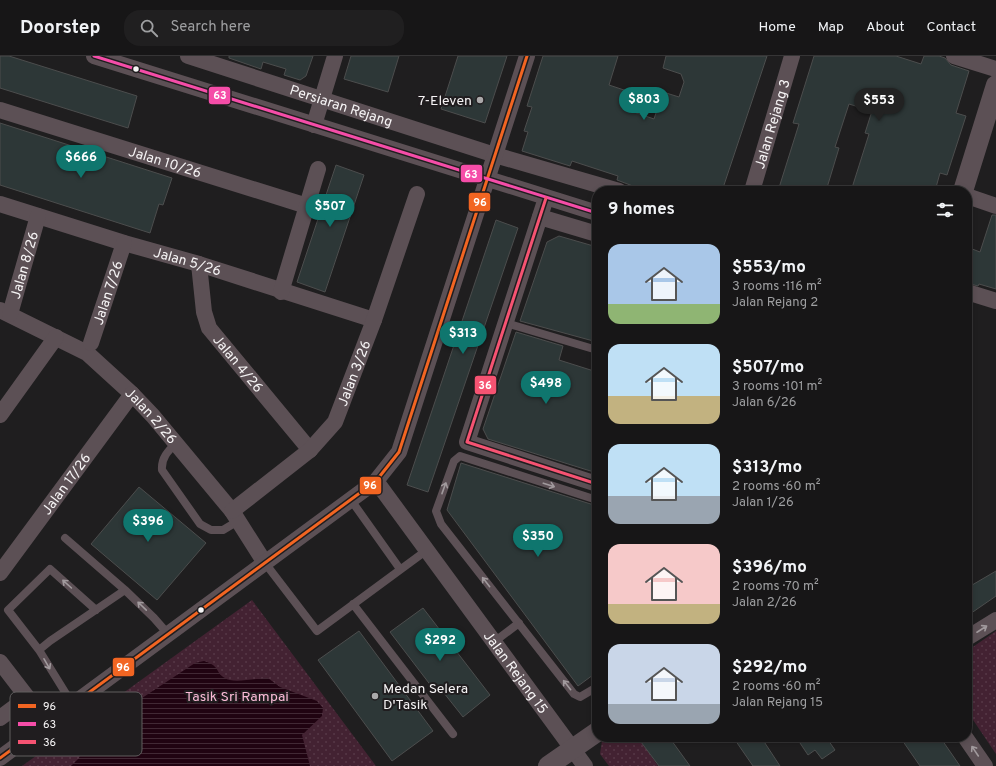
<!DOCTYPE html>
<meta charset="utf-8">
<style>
body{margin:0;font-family:Overpass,sans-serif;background:#201f20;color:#f1f3f6;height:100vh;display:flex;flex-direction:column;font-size:15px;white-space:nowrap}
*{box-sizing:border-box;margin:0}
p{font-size:13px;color:#9e9fa1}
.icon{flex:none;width:22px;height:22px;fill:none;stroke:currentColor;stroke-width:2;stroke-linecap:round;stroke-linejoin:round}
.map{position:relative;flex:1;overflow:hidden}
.details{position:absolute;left:592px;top:130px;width:380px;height:556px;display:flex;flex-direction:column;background:#171617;border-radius:16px;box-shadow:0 2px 6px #0003,0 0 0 1px #363536}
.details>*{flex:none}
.price{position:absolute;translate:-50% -34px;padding:0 9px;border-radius:14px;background:#0f766e;color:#fff;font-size:13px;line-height:26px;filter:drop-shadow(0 1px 2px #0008)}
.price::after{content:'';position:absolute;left:50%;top:24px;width:12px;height:9px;margin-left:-6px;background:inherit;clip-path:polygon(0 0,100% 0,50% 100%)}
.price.active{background:#222;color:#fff}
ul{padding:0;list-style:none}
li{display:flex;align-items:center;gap:12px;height:100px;padding:0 16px}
li span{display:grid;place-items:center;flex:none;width:112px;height:80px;border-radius:12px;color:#555}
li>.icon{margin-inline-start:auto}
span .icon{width:48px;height:48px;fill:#fffc;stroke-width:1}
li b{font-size:17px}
h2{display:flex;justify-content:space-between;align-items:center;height:48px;padding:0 16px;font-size:17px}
header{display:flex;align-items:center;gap:24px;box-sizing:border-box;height:56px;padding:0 20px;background:#171617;border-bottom:1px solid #363536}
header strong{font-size:19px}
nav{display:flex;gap:22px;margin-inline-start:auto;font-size:14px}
.search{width:280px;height:36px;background:#201f20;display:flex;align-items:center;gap:10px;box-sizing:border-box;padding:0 14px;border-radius:16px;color:#9e9fa1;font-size:15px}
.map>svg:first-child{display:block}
</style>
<header>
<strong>Doorstep</strong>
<div class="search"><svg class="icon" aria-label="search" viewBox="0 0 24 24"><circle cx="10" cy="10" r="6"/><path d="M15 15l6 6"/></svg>Search here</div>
<nav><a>Home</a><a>Map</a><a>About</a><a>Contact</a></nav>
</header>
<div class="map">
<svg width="996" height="710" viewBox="0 0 996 710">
<defs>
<pattern id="park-dots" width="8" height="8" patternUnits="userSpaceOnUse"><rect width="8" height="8" fill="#432232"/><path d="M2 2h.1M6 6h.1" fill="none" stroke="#563846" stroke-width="1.8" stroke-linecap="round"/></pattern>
<pattern id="water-rules" width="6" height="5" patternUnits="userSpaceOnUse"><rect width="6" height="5" fill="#200311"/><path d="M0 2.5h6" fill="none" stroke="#412834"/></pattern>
</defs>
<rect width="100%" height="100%" fill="#1f1e1f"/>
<!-- park -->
<path fill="url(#park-dots)" d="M252 544 376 710H22Z
M996 575V698L967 655V595Z
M608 681H638L658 710H609L600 698 602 685Z"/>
<!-- water -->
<path fill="url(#water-rules)" d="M204 605C222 611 214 616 225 622 232 628 258 622 268 622L280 631 317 645 323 652 322 660 302 679 310 710H71L79 702 82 693 77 685 195 607Z"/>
<!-- building -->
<path fill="#2d3737" stroke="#4c4d4d" d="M0 0H9L137 40 128 72 0 32Z
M229 0H313L306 20 300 24 284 19 286 13 263 6 261 13 229 2Z
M351 0H399L388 36 344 23Z
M458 0H507L485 67 441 53Z
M543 0H618L609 29 627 35 624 45 630 47 628 54 654 63 663 36 679 41 684 26 681 18 663 12 666 0H767L722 135H646L617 124 618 120 572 105 570 110 522 95 528 76 524 75 532 51 527 50Z
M814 0H896L921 8 924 0H939L945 2 951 9 969 15 956 57 966 60 947 119 940 117 935 135H851L869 78 865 77 872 55 849 48 835 91 839 92 826 135H778L799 68 793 67Z
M0 67 172 122 163 149 159 148 150 177 0 129Z
M336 109 364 119 325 236 297 226Z
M992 159H996V233L979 228 978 230 967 227V191L980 196Z
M496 164 518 172 428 436 407 429Z
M559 180 597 191V286L520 265 547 186Z
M516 276 563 290 559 304 597 316V417L488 383 483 373Z
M461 407 597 450V616L578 630 447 454Z
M139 431 206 487 157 544 91 488Z
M996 515V540L967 560V532Z
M423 552 490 639 463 661 440 632 435 635 390 576Z
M359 575 433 675 392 705 318 604Z
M648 681H669L690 710H659L641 686Z
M733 681H761L780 710H753Z
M796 681H826L835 694 822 703 815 694 808 699Z
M900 681H940L960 710H920Z"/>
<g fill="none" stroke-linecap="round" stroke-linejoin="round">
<!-- service -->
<path stroke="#5c5055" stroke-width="8" d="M506 267 597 294
M176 387C168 395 161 402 162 414L200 468 211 474H223L238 465
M351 444 400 513
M597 444 460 400 454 405 436 455 441 468 574 638 580 641 597 631
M65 482 125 534
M265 507 317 575 427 494
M353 548 453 678
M494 586 519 567
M39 594 8 554 50 513 96 554
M73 649 39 594 50 585 125 534 154 562 168 578"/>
<!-- minor -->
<g stroke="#5c5055" stroke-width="16">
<path d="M94 0 597 157"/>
<path id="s1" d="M188 0 495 99 619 135"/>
<path d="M954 0 996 13"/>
<path id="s2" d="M0 54 307 150"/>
<path d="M314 69 335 0"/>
<path id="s3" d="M752 135 792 0"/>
<path d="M967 140 996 150"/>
<path d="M546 142 467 386 597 428"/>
<path id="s4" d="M0 148 124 187 199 208 374 264"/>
<path d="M540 161 597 178"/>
<path id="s5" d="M199 208 204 256 209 272 310 394"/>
<path d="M281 236 318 113"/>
<path d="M967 236 996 245"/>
<path id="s6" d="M0 254 87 297 132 338 153 360 232 455 265 507"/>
<path id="s7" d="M10 258 38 160"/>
<path id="s8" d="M91 287 124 187"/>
<path d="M0 359 56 281"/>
<path id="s9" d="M376 425 585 710"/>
<path id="s10" d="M232 455 310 394 335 366 374 264 417 138"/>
<path id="s11" d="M0 517 132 338"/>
<path d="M967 582 996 564"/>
<path d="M0 606 47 667"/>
<path d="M0 662 27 642"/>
<path d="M965 681 985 710"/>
<path d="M0 702 376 425 399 396 527 0"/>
</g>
<!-- tertiary -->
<path stroke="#5c5055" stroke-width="20" d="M963 135 996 29
M548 710 597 676"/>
<!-- bus-1 casing -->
<g stroke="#201d1f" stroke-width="6">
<path id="bus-1" d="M0 702 376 425 399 396 527 0"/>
</g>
<!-- bus-2 casing -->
<g stroke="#201d1f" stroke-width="6">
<path id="bus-2" d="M94 0 597 157"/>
</g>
<!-- bus-3 casing -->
<g stroke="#201d1f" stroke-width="6">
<path id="bus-3" d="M546 142 467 386 597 428"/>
</g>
<!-- bus-1 -->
<use href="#bus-1" stroke="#f26522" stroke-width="3"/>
<!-- bus-2 -->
<use href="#bus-2" stroke="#f54da8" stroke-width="3"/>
<!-- bus-3 -->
<use href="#bus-3" stroke="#f65372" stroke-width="3"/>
</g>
<!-- one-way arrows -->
<defs><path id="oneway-shaft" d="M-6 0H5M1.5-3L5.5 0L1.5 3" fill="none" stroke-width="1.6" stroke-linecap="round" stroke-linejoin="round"/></defs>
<g stroke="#a19a9d">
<use href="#oneway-shaft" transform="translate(549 429) rotate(18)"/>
<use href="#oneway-shaft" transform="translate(444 432) rotate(-70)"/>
<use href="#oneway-shaft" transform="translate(486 526) rotate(-128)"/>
<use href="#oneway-shaft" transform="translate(67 528) rotate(-138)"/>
<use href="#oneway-shaft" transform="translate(142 550) rotate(-136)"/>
<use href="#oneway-shaft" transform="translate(982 573) rotate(-33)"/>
<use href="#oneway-shaft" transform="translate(47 608) rotate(60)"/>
<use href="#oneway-shaft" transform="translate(567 629) rotate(-128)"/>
<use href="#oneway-shaft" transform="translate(975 695) rotate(-124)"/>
</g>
<!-- markers -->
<g fill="#f6f4f5" stroke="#201d1f" stroke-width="1.5">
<circle cx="136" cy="13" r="3.5"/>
<circle cx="201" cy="554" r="3.5"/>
</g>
<g fill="#aba9aa" stroke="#201d1f" stroke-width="1.5">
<circle cx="480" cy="44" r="4"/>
<circle cx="375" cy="640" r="4"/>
</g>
<g text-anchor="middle" stroke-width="4" stroke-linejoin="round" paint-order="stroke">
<!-- poi labels -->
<g font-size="14" fill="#f6f4f5" stroke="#201d1f" text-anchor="end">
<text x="472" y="49">7-Eleven</text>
<text x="383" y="637" text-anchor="start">Medan Selera<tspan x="383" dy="16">D'Tasik</tspan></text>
</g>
<!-- street labels -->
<g font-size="14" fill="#f6f4f5" stroke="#201d1f">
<text dy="5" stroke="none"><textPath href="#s1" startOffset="161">Persiaran Rejang</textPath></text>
<text dy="5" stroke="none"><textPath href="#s3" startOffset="70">Jalan Rejang 3</textPath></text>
<text dy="5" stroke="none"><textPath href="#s2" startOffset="173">Jalan 10/26</textPath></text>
<text dy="5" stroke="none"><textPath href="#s4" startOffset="196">Jalan 5/26</textPath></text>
<text dy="5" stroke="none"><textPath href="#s7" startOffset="51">Jalan 8/26</textPath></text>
<text dy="5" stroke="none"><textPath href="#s8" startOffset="53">Jalan 7/26</textPath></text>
<text dy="5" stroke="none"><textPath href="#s5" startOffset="111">Jalan 4/26</textPath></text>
<text dy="5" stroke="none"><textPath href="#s10" startOffset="189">Jalan 3/26</textPath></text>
<text dy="5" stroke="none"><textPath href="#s6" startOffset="187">Jalan 2/26</textPath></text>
<text dy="5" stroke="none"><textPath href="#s11" startOffset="111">Jalan 17/26</textPath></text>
<text dy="5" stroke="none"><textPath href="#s9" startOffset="237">Jalan Rejang 15</textPath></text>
</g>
<!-- park labels -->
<g font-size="14" fill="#fbbbd7" stroke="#201d1f">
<text x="237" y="645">Tasik Sri Rampai</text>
</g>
</g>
<!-- legend -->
<rect x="10" y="636" width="132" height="64" rx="6" fill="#201d1f" stroke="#605e5f" stroke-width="1"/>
<rect x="18" y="648" width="18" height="4" fill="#f26522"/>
<rect x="18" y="666" width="18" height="4" fill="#f54da8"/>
<rect x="18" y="684" width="18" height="4" fill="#f65372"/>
<g font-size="11" fill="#f6f4f5">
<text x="43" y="654">96</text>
<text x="43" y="672">63</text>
<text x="43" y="690">36</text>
</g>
<g stroke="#201d1f" stroke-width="1.5">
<rect x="208" y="30" width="23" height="19" rx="4" fill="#f54da8"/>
<rect x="460" y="108" width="23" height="19" rx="4" fill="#f54da8"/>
<rect x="468" y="136" width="23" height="20" rx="4" fill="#f26522"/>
<rect x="474" y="319" width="23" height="20" rx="4" fill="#f65372"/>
<rect x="359" y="420" width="23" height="19" rx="4" fill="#f26522"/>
<rect x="112" y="601" width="23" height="20" rx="4" fill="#f26522"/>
</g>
<g font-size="11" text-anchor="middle" font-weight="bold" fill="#fff">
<text x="220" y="43">63</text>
<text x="471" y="122">63</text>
<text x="480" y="150">96</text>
<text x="485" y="333">36</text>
<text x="370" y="433">96</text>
<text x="123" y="615">96</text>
</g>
</svg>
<b class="price" style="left:644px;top:65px">$803</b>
<b class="price active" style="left:879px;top:66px">$553</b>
<b class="price" style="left:81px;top:123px">$666</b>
<b class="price" style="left:330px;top:172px">$507</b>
<b class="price" style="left:463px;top:299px">$313</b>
<b class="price" style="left:546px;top:349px">$498</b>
<b class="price" style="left:148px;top:487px">$396</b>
<b class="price" style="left:538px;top:502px">$350</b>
<b class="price" style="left:440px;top:606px">$292</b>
<section class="details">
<h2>9 homes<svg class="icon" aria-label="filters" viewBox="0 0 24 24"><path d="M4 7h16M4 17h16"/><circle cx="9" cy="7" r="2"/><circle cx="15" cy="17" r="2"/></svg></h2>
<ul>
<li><span style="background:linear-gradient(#a9c7e8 75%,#8fb573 0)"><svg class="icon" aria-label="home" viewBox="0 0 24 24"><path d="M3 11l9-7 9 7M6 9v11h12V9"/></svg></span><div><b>$553/mo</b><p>3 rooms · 116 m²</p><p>Jalan Rejang 2</p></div></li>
<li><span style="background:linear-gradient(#bfe0f5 65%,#c2b280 0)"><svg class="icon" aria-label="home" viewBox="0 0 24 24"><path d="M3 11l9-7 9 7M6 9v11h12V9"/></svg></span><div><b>$507/mo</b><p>3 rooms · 101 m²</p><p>Jalan 6/26</p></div></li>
<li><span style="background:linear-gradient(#bfe0f5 65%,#9aa5b1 0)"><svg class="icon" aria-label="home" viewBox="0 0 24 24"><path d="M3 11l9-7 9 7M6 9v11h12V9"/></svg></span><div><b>$313/mo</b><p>2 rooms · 60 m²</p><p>Jalan 1/26</p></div></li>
<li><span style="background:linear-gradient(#f6c9c9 75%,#c2b280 0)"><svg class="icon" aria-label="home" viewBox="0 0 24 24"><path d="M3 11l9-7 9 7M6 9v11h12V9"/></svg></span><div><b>$396/mo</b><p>2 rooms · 70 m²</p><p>Jalan 2/26</p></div></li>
<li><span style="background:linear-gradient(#c9d6e8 75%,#9aa5b1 0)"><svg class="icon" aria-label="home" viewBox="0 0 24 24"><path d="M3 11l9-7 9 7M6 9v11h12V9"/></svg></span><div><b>$292/mo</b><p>2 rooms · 60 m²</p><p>Jalan Rejang 15</p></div></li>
</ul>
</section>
</div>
